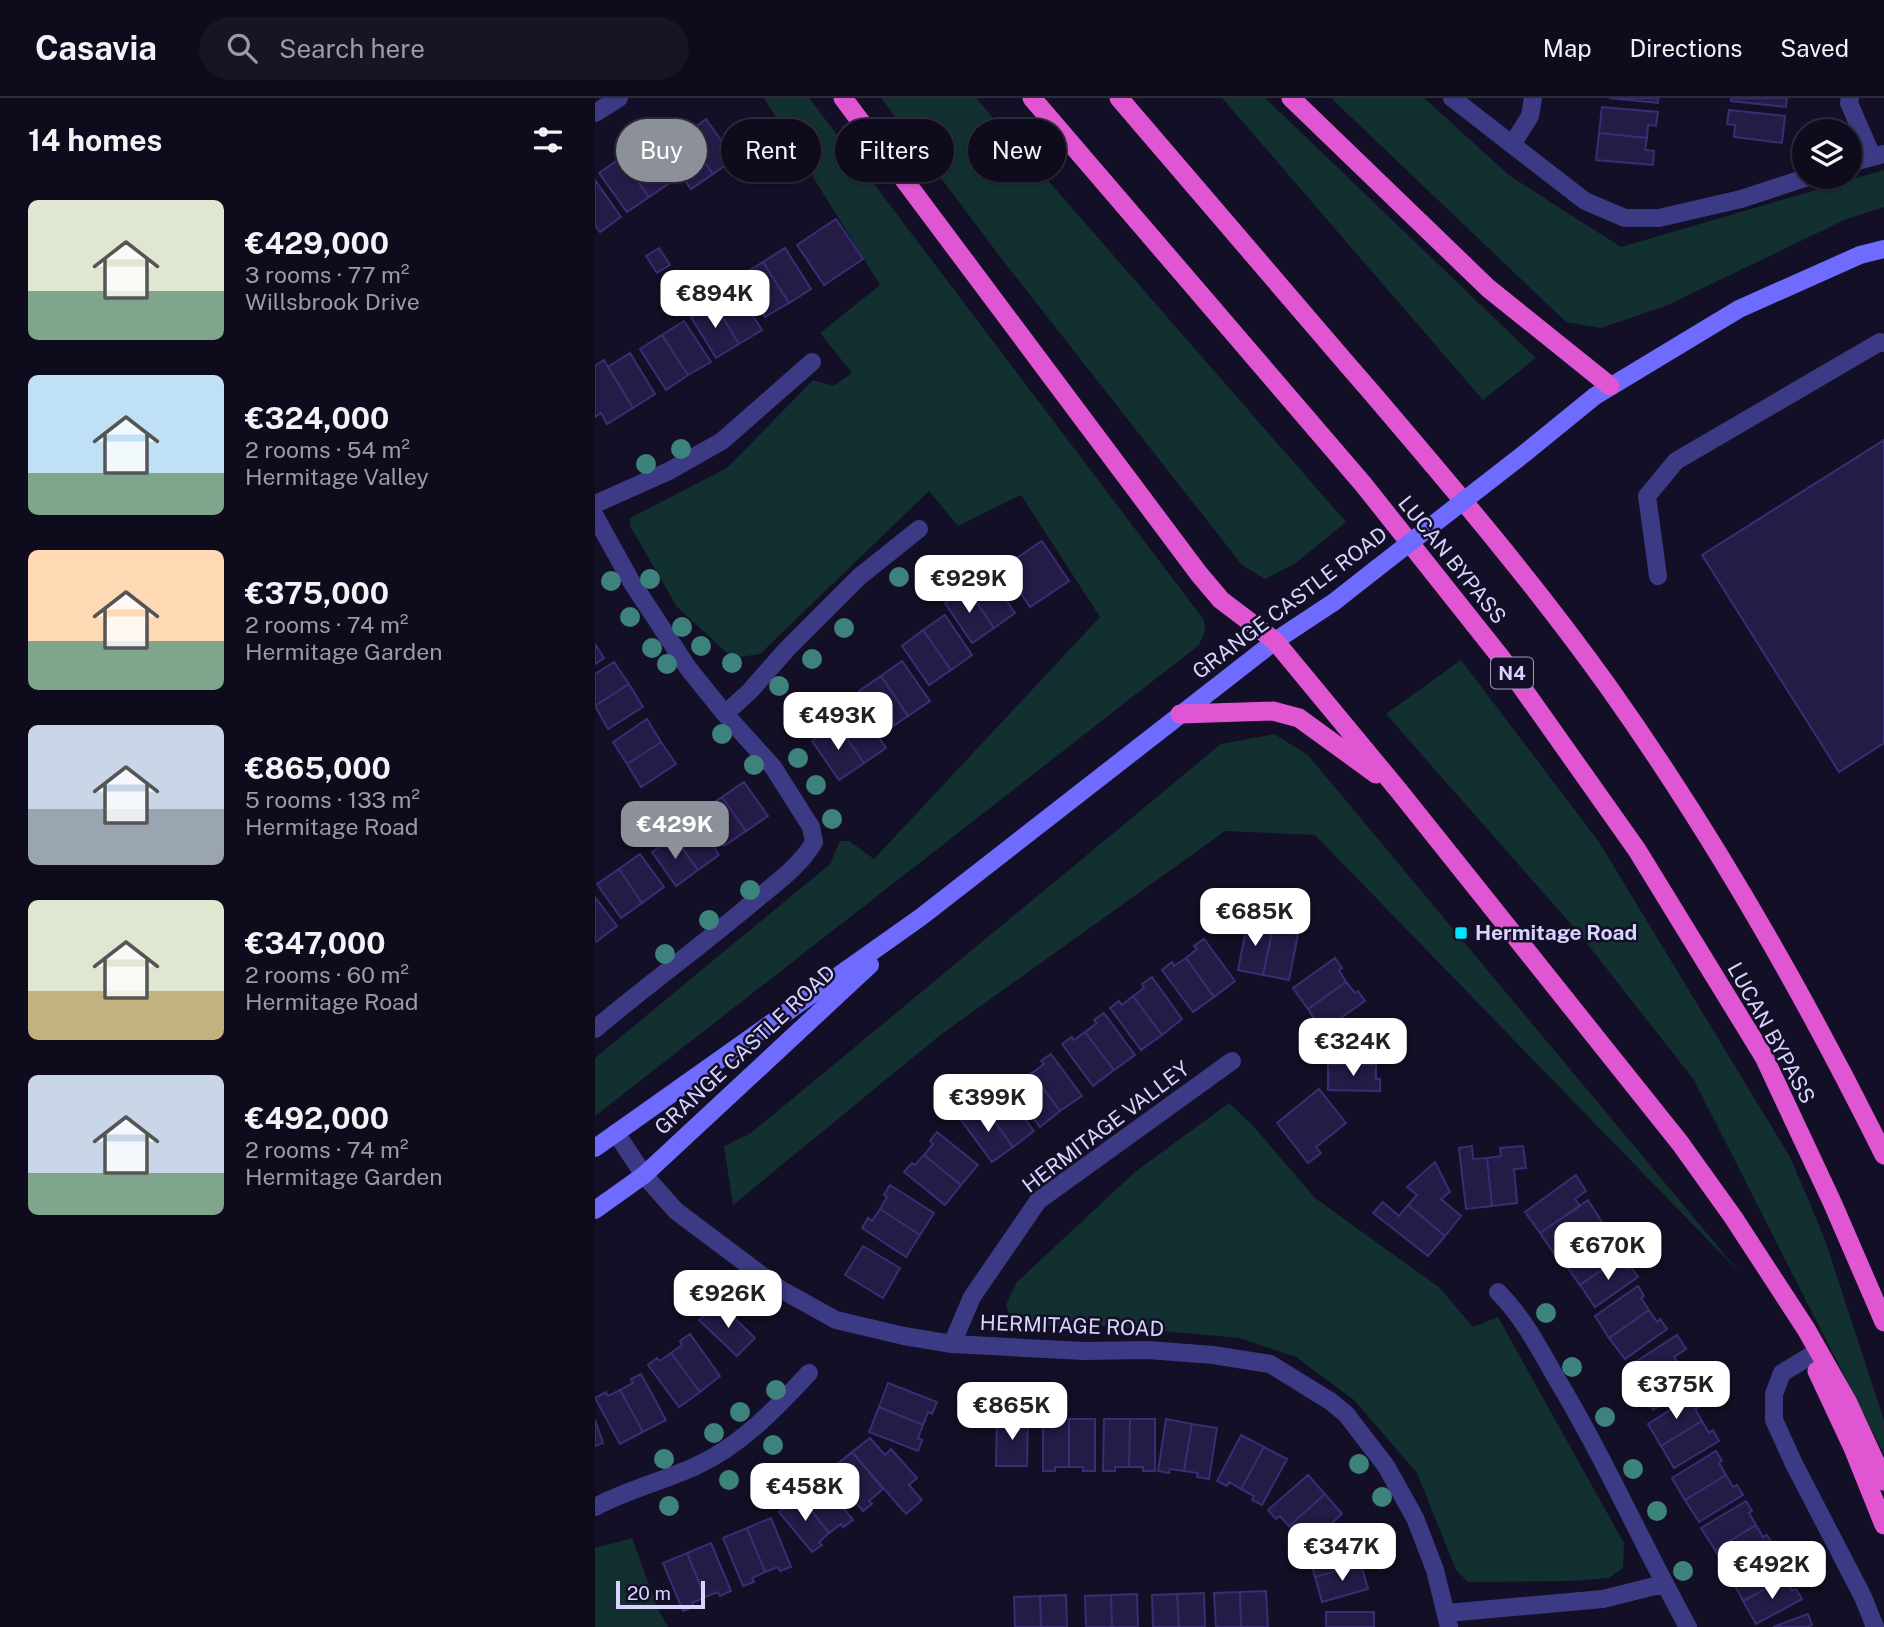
<!DOCTYPE html>
<meta charset="utf-8">
<style>
body{margin:0;font-family:"Public Sans",sans-serif;background:#171425;color:#f1f3f6;height:100vh;display:flex;flex-direction:column;font-size:26px;white-space:nowrap}
*{box-sizing:border-box;margin:0}
p{font-size:23px;color:#9b9ba3}
.icon{flex:none;width:38px;height:38px;fill:none;stroke:currentColor;stroke-width:2;stroke-linecap:round;stroke-linejoin:round}
.map{position:relative;flex:1;overflow:hidden}
.side{display:flex;flex-direction:column;background:#0e0b1c;width:595px}
.side>*{flex:none}
.guide{position:absolute;left:21px;top:21px;width:665px;height:63px;display:flex;gap:14px}
.buttons{position:absolute;left:1197px;top:21px;display:grid;gap:14px}
.buttons a{display:grid;place-items:center;width:70px;height:70px;border-radius:50%;background:#0e0b1c;box-shadow:0 2px 5px #0004,0 0 0 2px #2e2b3b;font-size:35px}
.scale{position:absolute;left:21px;bottom:18px;width:89px;box-sizing:border-box;padding-left:7px;border:4px solid #d9d4ff;border-top:0;font-size:19px;line-height:24px;white-space:nowrap;color:#d9d4ff;-webkit-text-stroke:5px #130f26;paint-order:stroke}
.price{position:absolute;translate:-50% -60px;padding:0 16px;border-radius:14px;background:#fff;color:#222;font-size:23px;line-height:46px;filter:drop-shadow(0 2px 4px #0008)}
.price::after{content:'';position:absolute;left:50%;top:42px;width:21px;height:16px;margin-left:-10px;background:inherit;clip-path:polygon(0 0,100% 0,50% 100%)}
.price.on{background:#8c9099;color:#fff}
ul{padding:0;list-style:none}
li{display:flex;align-items:center;gap:21px;height:175px;padding:0 28px}
li span{display:grid;place-items:center;flex:none;width:196px;height:140px;border-radius:10px;color:#555}
li>.icon{margin-inline-start:auto}
span .icon{width:84px;height:84px;fill:#fffc;stroke-width:1}
li b{font-size:30px}
h2{display:flex;justify-content:space-between;align-items:center;height:84px;padding:0 28px;font-size:30px}
.pill{padding:0 24px;border-radius:32px;background:#0e0b1c;box-shadow:0 2px 5px #0004,0 0 0 2px #2e2b3b;font-size:24px;line-height:63px}
.pill.on{background:#8c9099;color:#fff}
header{display:flex;align-items:center;gap:42px;box-sizing:border-box;height:98px;padding:0 35px;background:#0e0b1c;border-bottom:2px solid #2e2b3b}
header strong{font-size:33px}
nav{display:flex;gap:38px;margin-inline-start:auto;font-size:24px}
.search{width:490px;height:63px;background:#171425;display:flex;align-items:center;gap:18px;box-sizing:border-box;padding:0 24px;border-radius:38px;color:#9b9ba3;font-size:26px}
main{display:flex;flex:1;min-height:0}
.map>svg:first-child{display:block}
</style>
<header>
<strong>Casavia</strong>
<div class="search"><svg class="icon" aria-label="search" viewBox="0 0 24 24"><circle cx="10" cy="10" r="6"/><path d="M15 15l6 6"/></svg>Search here</div>
<nav><a>Map</a><a>Directions</a><a>Saved</a></nav>
</header>
<main>
<section class="side">
<h2>14 homes<svg class="icon" aria-label="filters" viewBox="0 0 24 24"><path d="M4 7h16M4 17h16"/><circle cx="9" cy="7" r="2"/><circle cx="15" cy="17" r="2"/></svg></h2>
<ul>
<li><span style="background:linear-gradient(#dfe7d0 65%,#7fa58c 0)"><svg class="icon" aria-label="home" viewBox="0 0 24 24"><path d="M3 11l9-7 9 7M6 9v11h12V9"/></svg></span><div><b>€429,000</b><p>3 rooms · 77 m²</p><p>Willsbrook Drive</p></div></li>
<li><span style="background:linear-gradient(#bfe0f5 70%,#7fa58c 0)"><svg class="icon" aria-label="home" viewBox="0 0 24 24"><path d="M3 11l9-7 9 7M6 9v11h12V9"/></svg></span><div><b>€324,000</b><p>2 rooms · 54 m²</p><p>Hermitage Valley</p></div></li>
<li><span style="background:linear-gradient(#ffd9b3 65%,#7fa58c 0)"><svg class="icon" aria-label="home" viewBox="0 0 24 24"><path d="M3 11l9-7 9 7M6 9v11h12V9"/></svg></span><div><b>€375,000</b><p>2 rooms · 74 m²</p><p>Hermitage Garden</p></div></li>
<li><span style="background:linear-gradient(#c9d6e8 60%,#9aa5b1 0)"><svg class="icon" aria-label="home" viewBox="0 0 24 24"><path d="M3 11l9-7 9 7M6 9v11h12V9"/></svg></span><div><b>€865,000</b><p>5 rooms · 133 m²</p><p>Hermitage Road</p></div></li>
<li><span style="background:linear-gradient(#dfe7d0 65%,#c2b280 0)"><svg class="icon" aria-label="home" viewBox="0 0 24 24"><path d="M3 11l9-7 9 7M6 9v11h12V9"/></svg></span><div><b>€347,000</b><p>2 rooms · 60 m²</p><p>Hermitage Road</p></div></li>
<li><span style="background:linear-gradient(#c9d6e8 70%,#7fa58c 0)"><svg class="icon" aria-label="home" viewBox="0 0 24 24"><path d="M3 11l9-7 9 7M6 9v11h12V9"/></svg></span><div><b>€492,000</b><p>2 rooms · 74 m²</p><p>Hermitage Garden</p></div></li>
</ul>
</section>
<div class="map">
<svg width="1289" height="1529" viewBox="0 0 1289 1529">
<rect width="100%" height="100%" fill="#130f26"/>
<!-- green -->
<path fill="#12302f" d="M169 0H214L609 522 610 533 604 547 0 1018V960L235 766 245 743H254L279 761 505 519 426 397 363 428 334 393 165 556 145 559 132 555 82 509 35 428V420L132 370 218 282 238 288 257 275 225 235 285 187Z
M286 0H381L751 424 701 465 670 481 647 467 406 160Z
M627 0H670L941 260 888 302Z
M736 0H829L915 78 1026 149 1289 72V109L1249 122 1073 207 1006 230 971 224Z
M866 562 1004 744 1195 1059 1229 1139 1289 1322V1356L1099 982 983 834 791 616Z
M679 636 713 657 1145 1175 720 737 630 733 344 938 138 1107 129 1048 156 1035 626 646Z
M634 1005 659 1029 720 1100 845 1190 878 1229 903 1219 1029 1445 1028 1470 1014 1480 977 1483 873 1484 861 1472 822 1375 759 1302 701 1259 644 1240 513 1228 418 1227 411 1207 422 1184 540 1074Z
M37 1440 63 1511 73 1529H0V1450Z"/>
<!-- building -->
<path fill="#241b47" stroke="#3b2d73" stroke-width="2" d="M1014 0H1063V5Z
M1136 0H1192L1191 9 1136 3Z
M1007 9 1063 14 1061 28 1053 27 1052 40 1004 35Z
M1134 12 1190 18 1187 45 1139 39 1140 27 1132 26Z
M111 21 139 61 118 76 90 37Z
M1004 35 1052 40 1050 52 1059 53 1058 67 1001 62Z
M90 37 118 76 96 91 68 52Z
M47 45 76 84 54 99 26 60Z
M26 60 54 99 32 114 4 75Z
M0 82 26 119 5 134 0 127Z
M241 121 268 161 229 187 202 147Z
M64 150 75 167 62 175 51 158Z
M190 150 216 191 194 205 168 164Z
M168 164 194 205 170 219 145 178Z
M141 191 167 232 144 246 119 205Z
M119 205 144 246 121 260 96 219Z
M89 223 116 264 93 277 67 237Z
M67 237 93 277 71 292 45 251Z
M35 255 60 296 38 310 13 269Z
M9 262 38 310 12 326 6 315 0 319V268Z
M1289 342V645L1244 674 1107 457Z
M447 443 474 483 435 509 408 469Z
M393 475 420 515 399 530 372 490Z
M372 490 399 530 377 545 350 505Z
M350 517 377 557 356 572 328 532Z
M328 532 356 572 334 587 307 548Z
M0 546 9 560 0 566Z
M307 563 335 603 313 618 286 578Z
M19 564 34 586 0 608V576Z
M286 578 313 618 291 633 264 593Z
M34 586 48 609 13 631 0 608Z
M264 610 291 650 269 665 242 626Z
M52 621 66 644 32 666 18 644Z
M242 626 269 665 244 682 217 643Z
M66 644 81 666 46 689 32 666Z
M149 684 173 718 151 733 127 699Z
M127 699 151 733 129 748 105 714Z
M101 723 124 757 103 772 79 739Z
M79 739 103 772 81 788 57 754Z
M45 756 69 789 47 805 24 771Z
M24 771 47 805 26 820 2 786Z
M0 799 22 828 1 844 0 843Z
M653 821 665 823 664 827 678 830 668 877 643 872Z
M692 829 704 831 694 882 668 877 678 830 692 833Z
M609 841 640 883 619 899 591 860 602 851 599 848Z
M591 860 619 899 598 914 567 872 577 864 579 868Z
M740 860 747 870 744 872 751 884 713 911 698 890Z
M557 879 587 921 567 937 538 898 549 890 547 886Z
M751 884 760 895 763 893 770 903 727 933 713 911Z
M538 898 567 937 546 952 515 910 524 903 527 907Z
M509 915 540 957 519 972 490 934 502 925 499 922Z
M490 934 519 972 498 988 467 946 477 939 479 942Z
M733 941H786L785 952 781 953V967L733 966Z
M456 956 487 998 465 1013 437 975 449 966 446 963Z
M733 966 781 967V981H785V993L733 992Z
M437 975 465 1013 445 1029 414 987 424 980 426 983Z
M408 991 439 1033 418 1049 390 1010 401 1002 399 998Z
M724 991 751 1025 721 1049 726 1055 713 1065 682 1025Z
M390 1010 418 1049 397 1064 366 1022 376 1015 379 1019Z
M342 1034 383 1067 366 1087 329 1057 338 1046 335 1043Z
M877 1048 878 1061 892 1060 897 1108 871 1111 864 1050Z
M928 1048 931 1070 919 1071 922 1105 897 1108 892 1060 906 1058 905 1050Z
M329 1057 366 1087 350 1107 309 1074 317 1065 320 1067Z
M840 1064 855 1094 846 1101 866 1118 850 1138 813 1107 822 1097 812 1089Z
M981 1077 991 1093 980 1101 985 1108 945 1135 930 1114Z
M295 1087 339 1115 325 1137 285 1111 292 1099 289 1097Z
M993 1102 1007 1124 960 1157 945 1135Z
M788 1104 804 1118 813 1107 850 1138 833 1158 778 1115Z
M285 1111 325 1137 311 1159 267 1130 273 1120 277 1123Z
M1013 1136 1020 1146 1016 1148 1024 1160 985 1187 970 1166Z
M268 1148 305 1170 288 1200 250 1177Z
M1024 1160 1032 1171 1036 1169 1043 1179 1000 1209 985 1187Z
M1043 1188 1049 1198 1046 1200 1054 1212 1014 1240 1000 1218Z
M126 1207 160 1240 142 1258 104 1222 113 1214 116 1217Z
M1054 1212 1062 1224 1065 1221 1072 1231 1030 1261 1014 1240Z
M95 1236 125 1278 105 1294 76 1255 87 1247 85 1243Z
M1082 1237 1091 1251 1079 1259 1083 1265 1044 1292 1030 1271Z
M76 1255 105 1294 84 1309 53 1267 62 1260 65 1263Z
M1083 1265 1090 1276 1094 1274 1100 1284 1058 1312 1044 1292Z
M46 1276 71 1322 48 1334 25 1292 38 1285 36 1281Z
M293 1285 342 1304 337 1316 333 1314 328 1327 284 1309Z
M25 1292 48 1334 25 1346 0 1300 11 1294 13 1298Z
M1097 1298 1104 1309 1100 1311 1107 1323 1066 1348 1053 1326Z
M284 1309 328 1327 323 1340 327 1342 323 1353 274 1334Z
M402 1320H433L432 1368H401Z
M448 1321H474V1369H460V1373H448Z
M474 1321H500V1373H488V1369H474Z
M509 1321H535L534 1369H520V1373H508Z
M535 1321H560V1373H548V1369H534Z
M571 1321 597 1326 589 1373 575 1371 574 1375 563 1373Z
M0 1322 8 1345 0 1348Z
M1107 1323 1114 1335 1118 1332 1124 1343 1079 1370 1066 1348Z
M597 1326 622 1330 614 1381 602 1379 603 1375 589 1373Z
M646 1337 669 1349 646 1391 634 1384 632 1388 622 1383Z
M275 1340 290 1357 296 1351 322 1380 314 1387 327 1402 311 1416 257 1354Z
M669 1349 692 1361 667 1407 657 1402 659 1398 646 1391Z
M1121 1353 1127 1363 1124 1365 1131 1377 1090 1402 1077 1380Z
M257 1354 288 1391 274 1403 277 1406 268 1413 234 1373Z
M713 1377 730 1396 694 1428 685 1418 681 1421 673 1412Z
M1131 1377 1138 1389 1142 1387 1148 1397 1104 1424 1090 1402Z
M225 1381 258 1422 248 1429 246 1426 234 1435 204 1397Z
M730 1396 747 1416 708 1451 700 1442 703 1439 694 1428Z
M204 1397 234 1435 224 1444 227 1447 217 1454 184 1414Z
M1151 1403 1157 1413 1154 1415 1161 1427 1120 1452 1106 1430Z
M176 1420 196 1469 185 1473 183 1469 170 1474 152 1430Z
M1161 1427 1168 1439 1172 1437 1178 1447 1133 1475 1120 1452Z
M152 1430 170 1474 157 1480 159 1484 148 1488 128 1440Z
M759 1441 766 1466 720 1479 713 1454Z
M116 1445 136 1493 125 1498 123 1494 110 1499 92 1455Z
M92 1455 110 1499 97 1505 99 1509 88 1513 68 1465Z
M1182 1456 1187 1466 1184 1468 1191 1480 1148 1503 1136 1480Z
M766 1466 773 1491 727 1504 720 1479Z
M1191 1480 1197 1493 1201 1491 1207 1501 1161 1526 1148 1503Z
M671 1493 673 1529H646L645 1494Z
M645 1494 646 1529H621L619 1495Z
M609 1495 610 1529H584L582 1496Z
M542 1496 543 1529H517L516 1497Z
M582 1496 584 1529H558L557 1497Z
M471 1497 472 1529H446L445 1498Z
M516 1497 517 1529H491L490 1498Z
M445 1498 446 1529H420L419 1499Z
M731 1514H779V1529H731Z
M1213 1516 1217 1527 1213 1529H1178Z"/>
<g fill="none" stroke-linecap="round" stroke-linejoin="round">
<!-- service -->
<path stroke="#3d3a85" stroke-width="18" d="M1063 478 1052 398 1081 363 1285 244 1289 245
M1215 1258 1187 1275 1179 1296V1322L1199 1366 1268 1499 1280 1529"/>
<!-- minor -->
<path stroke="#3d3a85" stroke-width="18" d="M857 0 990 103 1030 120H1064L1146 101 1213 79
M1255 0 1254 5 1277 58
M0 15 24 0
M918 45 935 18 938 0
M1255 65 1289 56
M0 406 74 373 127 343 217 264
M0 418 36 483 93 570 130 616 178 669 216 729 219 744C204 770 179 786 157 805 106 848 51 888 0 931
M130 616 155 593 192 551 264 479 324 431
M21 1035 49 1077 81 1113 185 1191 241 1222 309 1238 357 1246 489 1253 553 1252 618 1257 675 1266 735 1303 751 1316 791 1368 820 1420 840 1472 854 1529
M903 1194C927 1218 943 1248 960 1278 1009 1359 1047 1446 1093 1529
M357 1246 377 1199 443 1103 637 963
M0 1409C32 1392 68 1383 101 1368 147 1347 180 1311 214 1275
M852 1515 1008 1501 1068 1486"/>
<!-- secondary -->
<path stroke="#6f6bff" stroke-width="18" d="M930 355 1000 298 1144 211 1265 157 1289 151
M0 1050 326 819 680 543 739 504 781 471
M0 1112 49 1077 275 867"/>
<!-- trunk -->
<path stroke="#e055d1" stroke-width="19" d="M248 0 604 476 626 502 680 543 804 693 1085 1045 1138 1119 1211 1231 1253 1305 1289 1383
M437 0 768 386 907 561 1042 752 1169 959 1237 1104 1289 1224
M524 0C608 98 692 197 777 295 858 390 939 485 1012 587 1118 736 1208 894 1289 1057
M696 0 893 190 1015 288
M585 616 678 613 704 620 781 676
M1222 1273 1258 1350 1289 1427"/>
<!-- secondary-bridge -->
<path stroke="#6f6bff" stroke-width="18" d="M781 471 930 355"/>
</g>
<!-- trees -->
<g fill="#3d827b">
<circle cx="86" cy="351" r="10"/>
<circle cx="51" cy="366" r="10"/>
<circle cx="304" cy="479" r="10"/>
<circle cx="55" cy="481" r="10"/>
<circle cx="16" cy="483" r="10"/>
<circle cx="35" cy="519" r="10"/>
<circle cx="87" cy="529" r="10"/>
<circle cx="249" cy="530" r="10"/>
<circle cx="106" cy="548" r="10"/>
<circle cx="57" cy="550" r="10"/>
<circle cx="217" cy="561" r="10"/>
<circle cx="137" cy="565" r="10"/>
<circle cx="72" cy="566" r="10"/>
<circle cx="184" cy="588" r="10"/>
<circle cx="127" cy="636" r="10"/>
<circle cx="203" cy="660" r="10"/>
<circle cx="159" cy="667" r="10"/>
<circle cx="221" cy="687" r="10"/>
<circle cx="237" cy="721" r="10"/>
<circle cx="155" cy="792" r="10"/>
<circle cx="114" cy="822" r="10"/>
<circle cx="70" cy="856" r="10"/>
<circle cx="951" cy="1215" r="10"/>
<circle cx="977" cy="1269" r="10"/>
<circle cx="181" cy="1292" r="10"/>
<circle cx="145" cy="1314" r="10"/>
<circle cx="1010" cy="1319" r="10"/>
<circle cx="119" cy="1335" r="10"/>
<circle cx="178" cy="1347" r="10"/>
<circle cx="69" cy="1361" r="10"/>
<circle cx="764" cy="1366" r="10"/>
<circle cx="1038" cy="1371" r="10"/>
<circle cx="134" cy="1382" r="10"/>
<circle cx="787" cy="1399" r="10"/>
<circle cx="74" cy="1408" r="10"/>
<circle cx="1062" cy="1413" r="10"/>
<circle cx="1088" cy="1473" r="10"/>
</g>
<!-- markers -->
<rect fill="#00e5ff" stroke="#130f26" stroke-width="2.5" x="859" y="828" width="14" height="14" rx="3.5"/>
<g text-anchor="middle" stroke-width="5" stroke-linejoin="round" paint-order="stroke">
<!-- shield labels -->
<rect fill="#130f26" stroke="#9e99be" stroke-width="2" x="896" y="559.5" width="42" height="31" rx="5"/>
<g font-size="19" font-weight="bold" fill="#d9d4ff">
<text x="917" y="582">N4</text>
</g>
<!-- street labels -->
<g font-size="21" fill="#d9d4ff" stroke="#130f26">
<text transform="translate(857 462) rotate(51)" y="7">LUCAN BYPASS</text>
<text transform="translate(695 505) rotate(-37)" y="7">GRANGE CASTLE ROAD</text>
<text transform="translate(1176 935) rotate(61)" y="7">LUCAN BYPASS</text>
<text transform="translate(150 952) rotate(-43)" y="7">GRANGE CASTLE ROAD</text>
<text transform="translate(511 1029) rotate(-37)" y="7">HERMITAGE VALLEY</text>
<text transform="translate(477 1228) rotate(2)" y="7">HERMITAGE ROAD</text>
</g>
<!-- poi labels -->
<g font-size="21" font-weight="bold" fill="#d9d4ff" stroke="#130f26" text-anchor="start">
<text x="880" y="842">Hermitage Road</text>
</g>
</g>
</svg>
<div class="buttons">
<a><svg class="icon" aria-label="layers" viewBox="0 0 24 24"><path d="M12 4l9 5-9 5-9-5zM3 14l9 5 9-5"/></svg></a>
</div>
<div class="scale">20 m</div>
<b class="price" style="left:120px;top:232px">€894K</b>
<b class="price" style="left:374px;top:517px">€929K</b>
<b class="price" style="left:243px;top:654px">€493K</b>
<b class="price on" style="left:80px;top:763px">€429K</b>
<b class="price" style="left:660px;top:850px">€685K</b>
<b class="price" style="left:758px;top:980px">€324K</b>
<b class="price" style="left:393px;top:1036px">€399K</b>
<b class="price" style="left:1013px;top:1184px">€670K</b>
<b class="price" style="left:133px;top:1232px">€926K</b>
<b class="price" style="left:1081px;top:1323px">€375K</b>
<b class="price" style="left:417px;top:1344px">€865K</b>
<b class="price" style="left:210px;top:1425px">€458K</b>
<b class="price" style="left:747px;top:1485px">€347K</b>
<b class="price" style="left:1177px;top:1503px">€492K</b>
<div class="guide">
<a class="pill on">Buy</a>
<a class="pill">Rent</a>
<a class="pill">Filters</a>
<a class="pill">New</a>
</div>
</div>
</main>
